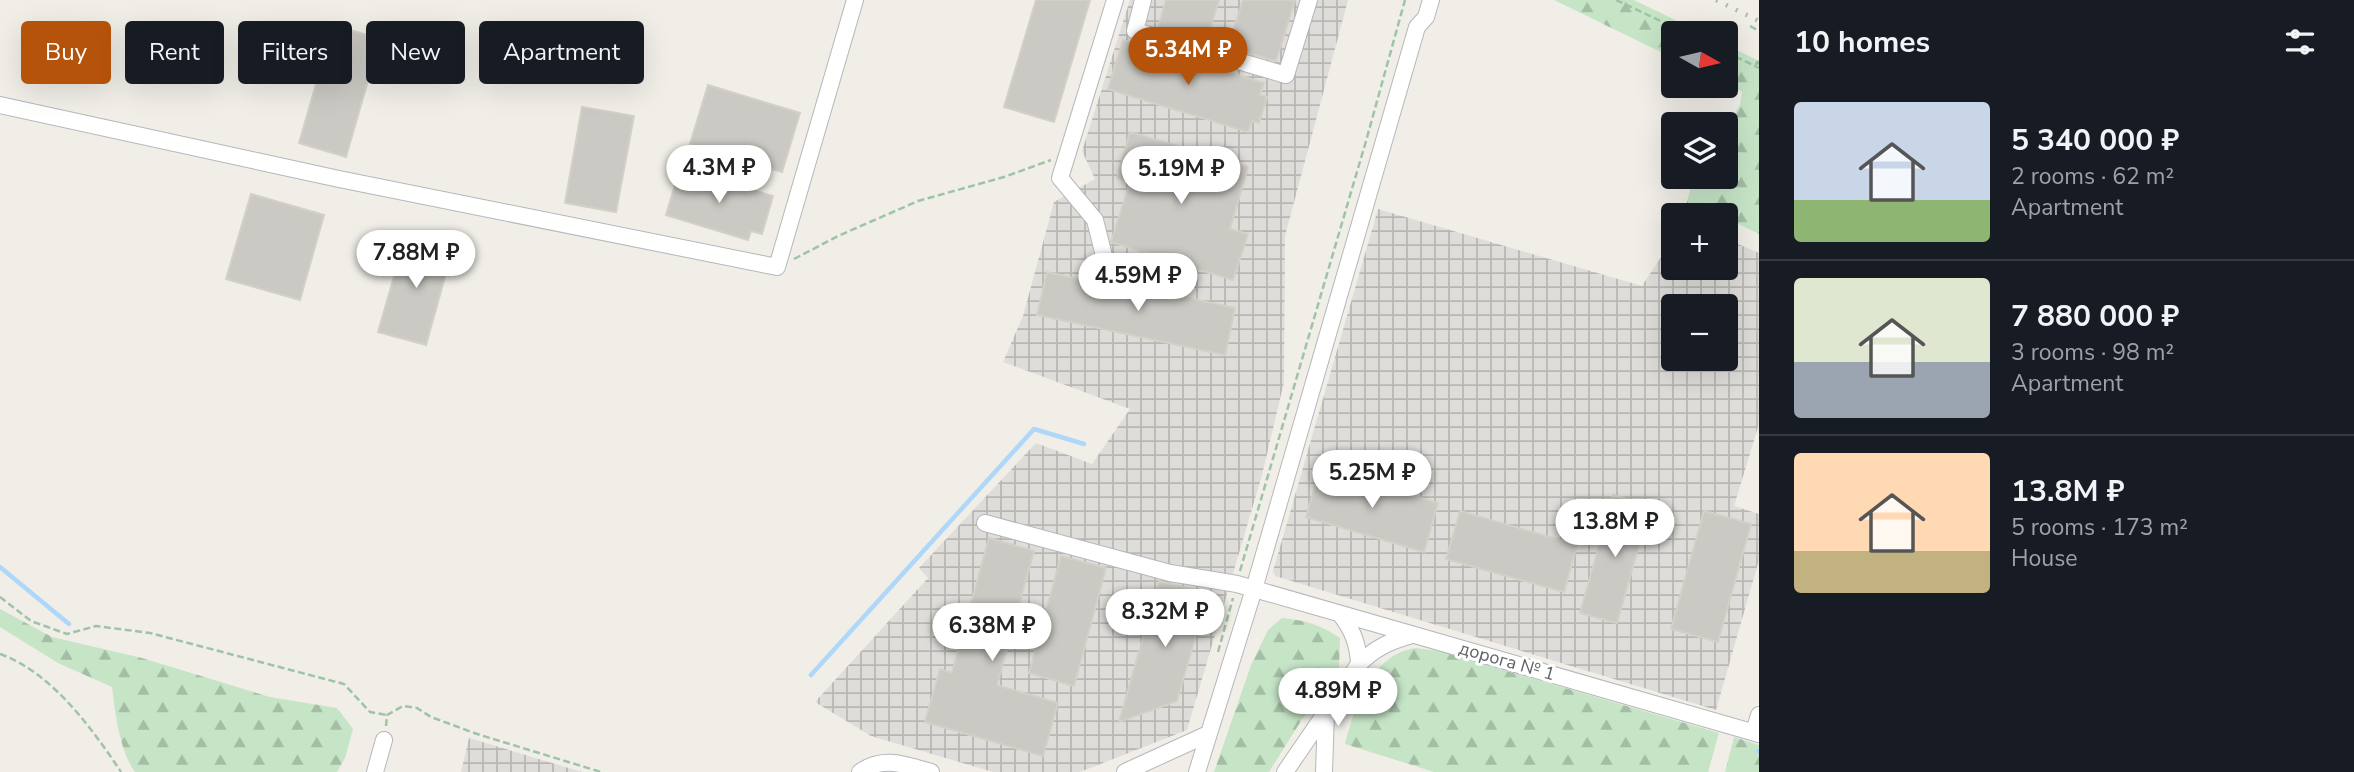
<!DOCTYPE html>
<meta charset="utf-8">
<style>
body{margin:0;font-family:"Nunito Sans",sans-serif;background:#20242c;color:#f1f3f6;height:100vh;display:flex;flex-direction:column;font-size:26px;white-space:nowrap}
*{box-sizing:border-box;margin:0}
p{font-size:23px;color:#9ea1a6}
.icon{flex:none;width:38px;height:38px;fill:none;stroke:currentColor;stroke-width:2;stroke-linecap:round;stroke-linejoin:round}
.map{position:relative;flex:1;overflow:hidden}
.drawer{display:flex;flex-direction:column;background:#171b24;width:595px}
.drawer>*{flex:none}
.banner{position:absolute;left:21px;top:21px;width:665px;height:63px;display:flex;gap:14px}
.needle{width:46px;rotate:98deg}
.fabs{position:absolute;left:1661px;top:21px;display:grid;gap:14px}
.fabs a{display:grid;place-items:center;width:77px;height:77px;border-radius:7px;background:#171b24;box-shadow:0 7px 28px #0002;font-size:35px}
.price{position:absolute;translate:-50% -60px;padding:0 16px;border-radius:24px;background:#fff;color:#222;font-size:23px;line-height:46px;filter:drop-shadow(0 2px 4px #0008)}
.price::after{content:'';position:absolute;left:50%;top:42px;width:21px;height:16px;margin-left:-10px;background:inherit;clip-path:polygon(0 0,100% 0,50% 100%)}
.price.on{background:#b45309;color:#fff}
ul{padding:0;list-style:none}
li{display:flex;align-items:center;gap:21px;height:175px;padding:0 35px}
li+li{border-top:2px solid #363941}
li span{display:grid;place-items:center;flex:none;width:196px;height:140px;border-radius:7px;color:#555}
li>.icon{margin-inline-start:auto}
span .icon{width:84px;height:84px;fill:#fffc;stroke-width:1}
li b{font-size:30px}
h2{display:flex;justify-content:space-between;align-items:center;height:84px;padding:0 35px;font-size:30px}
.pill{padding:0 24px;border-radius:7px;background:#171b24;box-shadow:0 7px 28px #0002;font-size:24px;line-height:63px}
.pill.on{background:#b45309;color:#fff}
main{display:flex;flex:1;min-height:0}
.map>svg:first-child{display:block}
</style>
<main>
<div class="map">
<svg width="1759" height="772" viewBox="0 0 1759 772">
<defs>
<pattern id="industrial-grid" width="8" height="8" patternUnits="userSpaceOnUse" patternTransform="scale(1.75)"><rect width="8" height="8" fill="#dfddd9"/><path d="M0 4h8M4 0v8" fill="none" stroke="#b8b7b4"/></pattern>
<pattern id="forest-firs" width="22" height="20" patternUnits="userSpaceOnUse" patternTransform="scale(1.75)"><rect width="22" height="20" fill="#c6e5c7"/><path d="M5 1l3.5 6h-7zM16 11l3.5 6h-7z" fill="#a4bda5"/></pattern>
</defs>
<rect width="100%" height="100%" fill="#f0eee7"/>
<!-- industrial -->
<path fill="url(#industrial-grid)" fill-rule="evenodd" d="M1130 0H1348L1285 236 1284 382 1262 475 1187 730 1080 772H993L871 736 815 702 928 578 919 568 1036 443 1092 464 1130 409 1003 362 1023 316 1054 202 1095 179 1082 151Z
M1378 209 1642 286 1673 239V268H1726V239L1759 253V424L1734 506 1759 514V560L1716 710 1275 576 1273 571ZM1673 306H1726V359H1673Z
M469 738 582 772H461Z"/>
<!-- forest -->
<path fill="url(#forest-firs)" d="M1554 0H1634L1702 33H1673V58Z
M1726 45 1759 61V234L1726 218V215L1686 205 1694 177H1726V126L1740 105 1742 92 1726 83Z
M0 609 52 637 142 658 270 697 337 708 353 729 345 758 337 772H135C120 752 115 712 112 687L58 663 0 627Z
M1282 618C1305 620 1321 625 1340 638L1339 668 1301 721 1269 772H1214L1251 665 1268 630Z
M1416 648 1438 651 1719 733 1708 772H1434L1345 744C1355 706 1371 654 1416 648Z
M1734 737 1759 745V772H1725Z"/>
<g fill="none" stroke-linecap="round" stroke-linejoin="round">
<!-- stream -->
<path stroke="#aed7f9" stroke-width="4.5" d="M0 567 69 624
M811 675 1034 429 1084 444
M1758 751H1759"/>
</g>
<!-- building -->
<path fill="#cbc9c4" stroke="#d4d0c6" stroke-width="2" d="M1036 0H1090L1054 122 1004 107Z
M1166 0H1219L1206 41 1158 27Z
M1243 0H1295L1276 61 1228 47Z
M333 25 380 39 346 157 299 143Z
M1123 40 1264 83 1260 95 1267 97 1259 123 1252 121 1248 132 1108 89Z
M708 85 800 113 782 172 690 144Z
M582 107 634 116 616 212 565 203Z
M1130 132 1248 167 1230 229 1248 234 1233 280 1111 242 1130 182 1117 178Z
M680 168 773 196 762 234 751 231 748 240 666 215Z
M251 194 324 215 300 300 226 279Z
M406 235 453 248 426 345 378 332Z
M1047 272 1174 300 1175 295 1235 308 1225 355 1037 315Z
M1320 469 1438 503 1424 552 1306 517Z
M1613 495 1650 506 1617 623 1580 613Z
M1460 511 1577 545 1564 592 1446 559Z
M1704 511 1751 524 1718 642 1671 629Z
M989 538 1034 551 997 685 1058 703 1043 756 925 722 940 669 952 673Z
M1061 556 1106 568 1074 686 1029 673Z
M1159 581 1208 593 1177 701 1119 722Z"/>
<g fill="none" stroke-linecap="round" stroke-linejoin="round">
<!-- minor casing -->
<g stroke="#b4b7bb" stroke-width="18">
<path id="minor" d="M1143 0 1135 31 1286 75 1309 0
M0 105 339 179 777 267 855 0
M1106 264 1095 220 1060 178 1115 0
M985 523 1170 573 1237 584 1759 734
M1341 615C1353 631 1358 644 1359 664
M1754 732 1759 715
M375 772 384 740
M860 772C884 755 906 765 931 772
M1125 772 1208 734
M1197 772 1254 589 1417 27 1426 17 1431 0
M1285 772 1359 664C1375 648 1390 641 1412 635
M1324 772 1326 713"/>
</g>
<!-- path -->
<path stroke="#9ec3a9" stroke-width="2.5" stroke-dasharray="7 3.5" stroke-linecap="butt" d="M1616 0 1686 33
M1750 26 1759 31
M1726 52 1759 68
M794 259 838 236 918 201 1004 177 1051 160
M1240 571 1366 141 1405 0
M0 597 31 621 67 634 96 626 150 633 344 684 370 712 387 715
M1218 652 1233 598
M0 654C51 672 92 728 121 772
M386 726 387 715 403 706 417 708 431 717 477 734 601 772"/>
<!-- minor -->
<use href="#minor" stroke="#fff" stroke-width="16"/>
<!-- rail -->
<path stroke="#b5b6b6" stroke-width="4.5" stroke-dasharray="2 9" stroke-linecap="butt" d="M1716 0 1759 21"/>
</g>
<g text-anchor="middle" stroke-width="6" stroke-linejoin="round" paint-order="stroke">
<!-- street labels -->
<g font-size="18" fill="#5f6266" stroke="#fff">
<text transform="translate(1507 661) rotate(16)" y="6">дорога № 1</text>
</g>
</g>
</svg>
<div class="fabs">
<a><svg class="needle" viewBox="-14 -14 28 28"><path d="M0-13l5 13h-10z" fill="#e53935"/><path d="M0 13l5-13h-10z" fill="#9ea1a6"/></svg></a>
<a><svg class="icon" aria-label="layers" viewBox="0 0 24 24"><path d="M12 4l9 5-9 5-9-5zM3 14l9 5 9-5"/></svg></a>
<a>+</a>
<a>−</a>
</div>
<b class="price on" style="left:1188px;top:87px">5.34M ₽</b>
<b class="price" style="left:719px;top:205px">4.3M ₽</b>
<b class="price" style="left:1181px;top:206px">5.19M ₽</b>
<b class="price" style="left:416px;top:290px">7.88M ₽</b>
<b class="price" style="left:1138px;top:313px">4.59M ₽</b>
<b class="price" style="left:1372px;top:510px">5.25M ₽</b>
<b class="price" style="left:1615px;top:559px">13.8M ₽</b>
<b class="price" style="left:1165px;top:649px">8.32M ₽</b>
<b class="price" style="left:992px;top:663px">6.38M ₽</b>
<b class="price" style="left:1338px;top:728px">4.89M ₽</b>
<div class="banner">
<a class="pill on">Buy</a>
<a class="pill">Rent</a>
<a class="pill">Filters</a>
<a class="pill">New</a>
<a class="pill">Apartment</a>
</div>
</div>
<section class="drawer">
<h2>10 homes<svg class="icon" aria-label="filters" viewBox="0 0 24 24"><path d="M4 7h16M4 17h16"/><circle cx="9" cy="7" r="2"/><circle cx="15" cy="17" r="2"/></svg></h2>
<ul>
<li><span style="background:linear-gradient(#c9d6e8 70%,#8fb573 0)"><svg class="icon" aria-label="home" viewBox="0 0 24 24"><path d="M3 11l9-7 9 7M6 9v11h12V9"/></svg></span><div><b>5 340 000 ₽</b><p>2 rooms · 62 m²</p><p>Apartment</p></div></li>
<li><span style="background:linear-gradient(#dfe7d0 60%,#9aa5b1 0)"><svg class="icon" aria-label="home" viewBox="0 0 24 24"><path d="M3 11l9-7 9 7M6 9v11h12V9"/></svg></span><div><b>7 880 000 ₽</b><p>3 rooms · 98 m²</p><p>Apartment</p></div></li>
<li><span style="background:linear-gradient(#ffd9b3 70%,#c2b280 0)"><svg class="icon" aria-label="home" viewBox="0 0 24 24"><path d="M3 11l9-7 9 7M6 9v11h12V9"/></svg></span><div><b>13.8M ₽</b><p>5 rooms · 173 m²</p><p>House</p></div></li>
</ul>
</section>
</main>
